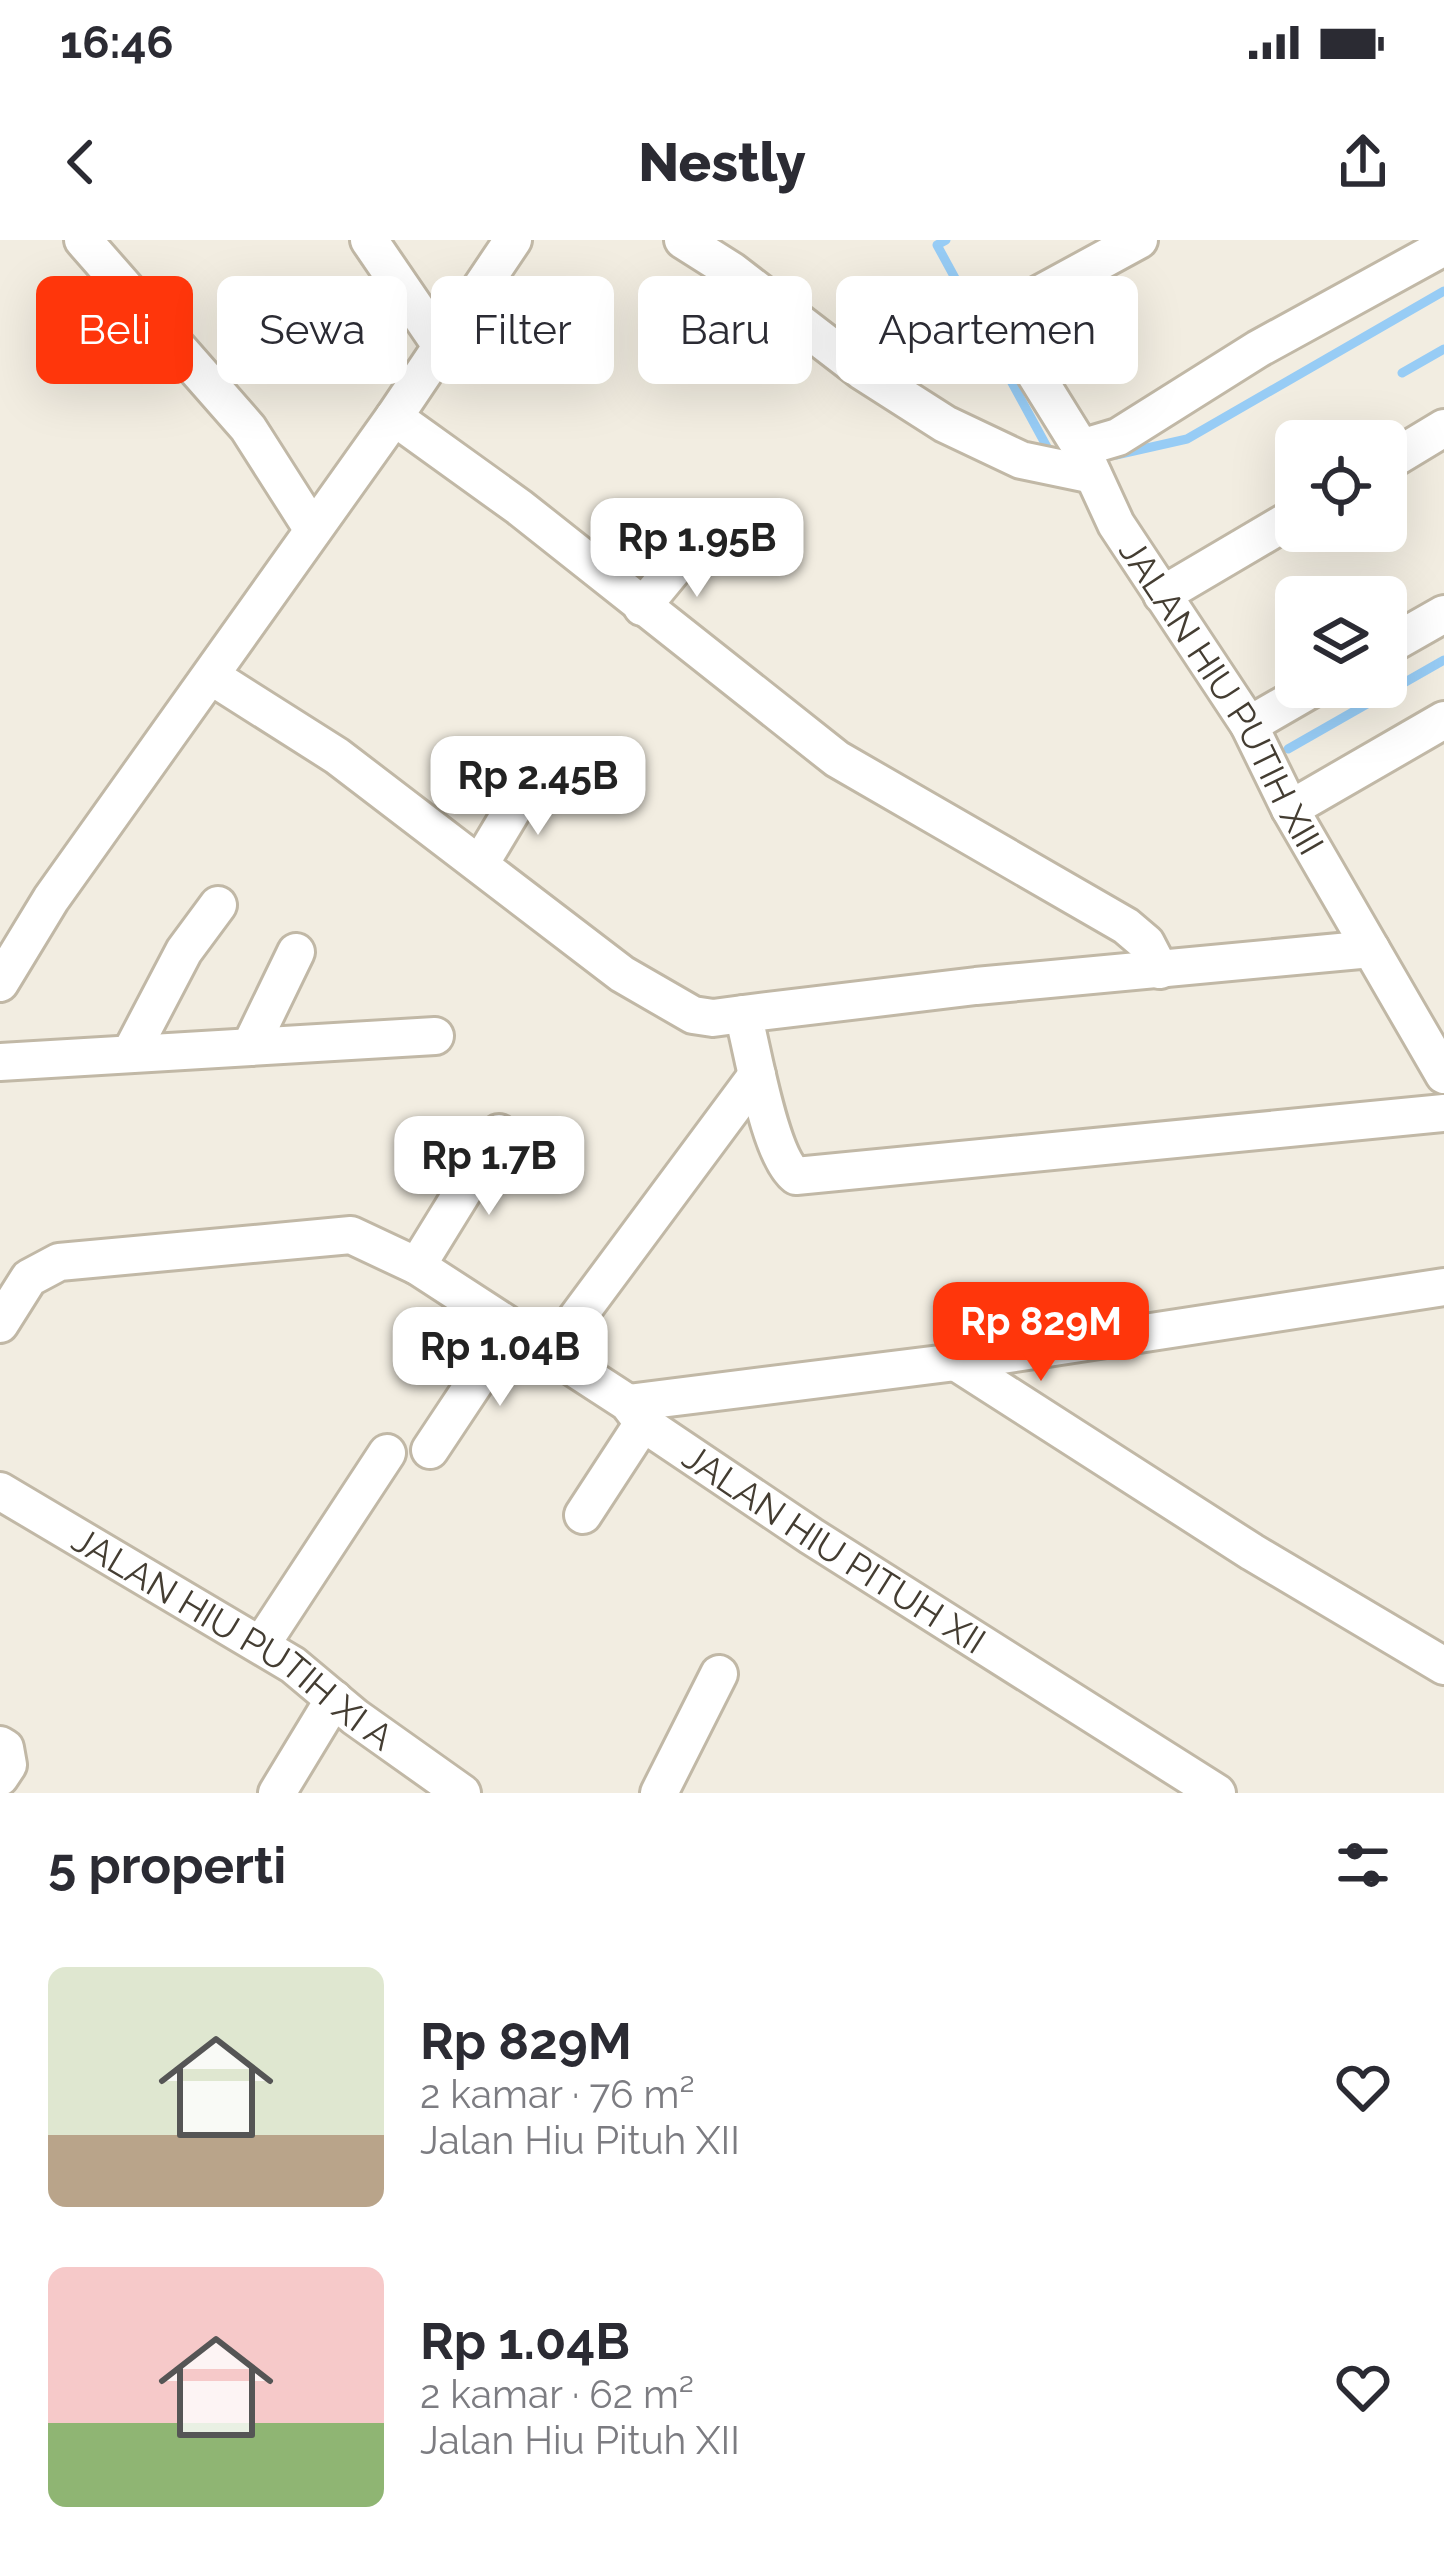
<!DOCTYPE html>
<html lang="id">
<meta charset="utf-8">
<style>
body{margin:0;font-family:Raleway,sans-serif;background:#f2f2f3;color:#2b2b33;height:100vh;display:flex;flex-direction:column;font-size:45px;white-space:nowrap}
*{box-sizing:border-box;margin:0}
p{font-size:39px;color:#7c7c81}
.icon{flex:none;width:66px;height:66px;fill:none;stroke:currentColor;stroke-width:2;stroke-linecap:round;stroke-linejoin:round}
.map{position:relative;height:1553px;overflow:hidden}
.drawer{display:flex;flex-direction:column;background:#fff;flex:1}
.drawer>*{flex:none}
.banner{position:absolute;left:36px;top:36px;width:1374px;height:108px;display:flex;gap:24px}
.tools{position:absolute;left:1275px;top:180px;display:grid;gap:24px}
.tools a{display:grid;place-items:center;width:132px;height:132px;border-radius:18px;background:#fff;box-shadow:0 12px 48px #0002;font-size:60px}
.price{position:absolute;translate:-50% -102px;padding:0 27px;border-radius:24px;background:#fff;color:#222;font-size:39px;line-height:78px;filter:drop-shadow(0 3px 6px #0008)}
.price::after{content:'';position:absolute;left:50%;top:72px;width:36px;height:27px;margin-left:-18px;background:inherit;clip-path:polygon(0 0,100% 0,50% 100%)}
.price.current{background:#ff360b;color:#fff}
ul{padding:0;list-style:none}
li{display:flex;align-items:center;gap:36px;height:300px;padding:0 48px}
li span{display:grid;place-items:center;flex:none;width:336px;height:240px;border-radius:18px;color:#555}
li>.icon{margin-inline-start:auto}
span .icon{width:144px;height:144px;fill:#fffc;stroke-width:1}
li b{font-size:51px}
h2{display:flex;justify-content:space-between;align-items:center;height:144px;padding:0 48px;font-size:51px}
.tag{padding:0 42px;border-radius:18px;background:#fff;box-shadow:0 12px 48px #0002;font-size:42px;line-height:108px}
.tag.current{background:#ff360b;color:#fff}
.status{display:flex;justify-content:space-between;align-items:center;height:84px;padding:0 60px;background:#fff;direction:ltr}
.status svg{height:33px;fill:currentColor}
header{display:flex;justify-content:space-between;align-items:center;height:156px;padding:0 48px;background:#fff;font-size:54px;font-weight:800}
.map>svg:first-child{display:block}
</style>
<div class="status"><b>16:46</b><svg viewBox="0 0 49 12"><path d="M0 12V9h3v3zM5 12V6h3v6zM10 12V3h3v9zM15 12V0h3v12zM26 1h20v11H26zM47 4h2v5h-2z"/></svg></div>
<header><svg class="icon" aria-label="back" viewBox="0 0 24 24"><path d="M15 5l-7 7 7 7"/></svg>Nestly<svg class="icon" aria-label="share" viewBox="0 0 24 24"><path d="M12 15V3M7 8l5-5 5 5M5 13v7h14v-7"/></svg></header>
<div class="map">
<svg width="1444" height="1553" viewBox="0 0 1444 1553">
<rect width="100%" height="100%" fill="#f2ede1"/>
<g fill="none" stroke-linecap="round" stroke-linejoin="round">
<!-- stream -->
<path stroke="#97ccf5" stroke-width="9" d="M946 0 937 5 1053 218
M1402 133 1444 109
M1116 215 1187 199 1444 51
M1288 509 1444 420"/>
<!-- minor casing -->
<g stroke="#c1b8a6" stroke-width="42">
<g id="minor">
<path d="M83 0 248 188 313 290"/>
<path d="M369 0 442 107"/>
<path d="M683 0 732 31 862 131 945 184 1021 220 1093 235"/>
<path id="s1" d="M1139 0 1016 67 1012 74 1014 100 1081 208 1116 284 1249 485 1290 569 1444 835"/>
<path d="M394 177 519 267 837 519 1126 686 1146 703 1160 730"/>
<path d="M1081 208 1118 197 1258 109 1444 7"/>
<path d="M1386 223 1444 188"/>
<path d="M1162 355 1296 276"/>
<path d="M642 367 694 304"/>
<path d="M1386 407 1444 374"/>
<path d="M211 436 337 516 622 734 693 775 713 778 743 774"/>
<path d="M1249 485 1315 447"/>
<path d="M1290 569 1444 480"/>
<path d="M480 624 534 534"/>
<path d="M1371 709 976 746 743 774C753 810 769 916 796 936L1444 873"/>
<path d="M0 743 51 659 394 177 513 0"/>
<path d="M250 807 296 712"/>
<path d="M130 814 184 711 218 665"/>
<path d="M0 822 435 796"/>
<path d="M417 1026 499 893"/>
<path id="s2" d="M0 1084 29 1038 59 1022 351 995 417 1026 628 1163 643 1183 811 1296 1217 1553"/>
<path d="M550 1114 757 835"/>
<path d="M956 1122 1252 1312 1444 1426"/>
<path d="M628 1163 956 1122 1444 1047"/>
<path d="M430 1210 511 1088"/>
<path id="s3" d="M0 1251 293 1425 355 1477 462 1553"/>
<path d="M583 1275 643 1183"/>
<path d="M261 1405 387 1213"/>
<path d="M0 1505 5 1508 8 1525 0 1537"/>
<path d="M277 1553 334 1459"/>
<path d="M659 1553 719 1434"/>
</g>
</g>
<!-- minor -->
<use href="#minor" stroke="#fff" stroke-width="36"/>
</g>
<g text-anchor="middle" stroke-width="9" stroke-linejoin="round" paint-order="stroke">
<!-- street labels -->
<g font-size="36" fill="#443d32" stroke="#fff">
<text dy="13" stroke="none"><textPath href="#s1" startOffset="588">JALAN HIU PUTIH XIII</textPath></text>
<text dy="13" stroke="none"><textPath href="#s2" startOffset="960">JALAN HIU PITUH XII</textPath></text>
<text dy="13" stroke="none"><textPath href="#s3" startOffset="276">JALAN HIU PUTIH XI A</textPath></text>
</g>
</g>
</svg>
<div class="tools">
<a><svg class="icon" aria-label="locate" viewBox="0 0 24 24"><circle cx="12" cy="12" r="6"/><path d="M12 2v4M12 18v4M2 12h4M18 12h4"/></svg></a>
<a><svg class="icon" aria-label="layers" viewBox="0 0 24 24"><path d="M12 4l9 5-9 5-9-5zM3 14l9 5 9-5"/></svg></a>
</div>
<b class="price" style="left:697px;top:360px">Rp 1.95B</b>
<b class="price" style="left:538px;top:598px">Rp 2.45B</b>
<b class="price" style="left:489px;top:978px">Rp 1.7B</b>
<b class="price current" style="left:1041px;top:1144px">Rp 829M</b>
<b class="price" style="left:500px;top:1169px">Rp 1.04B</b>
<div class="banner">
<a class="tag current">Beli</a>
<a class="tag">Sewa</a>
<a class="tag">Filter</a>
<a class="tag">Baru</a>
<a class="tag">Apartemen</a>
</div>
</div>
<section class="drawer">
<h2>5 properti<svg class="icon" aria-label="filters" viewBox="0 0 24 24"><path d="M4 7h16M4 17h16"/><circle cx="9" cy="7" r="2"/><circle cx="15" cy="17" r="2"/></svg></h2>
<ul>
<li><span style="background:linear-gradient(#dfe7d0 70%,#b9a48a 0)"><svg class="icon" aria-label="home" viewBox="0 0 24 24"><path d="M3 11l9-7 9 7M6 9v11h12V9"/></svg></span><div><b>Rp 829M</b><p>2 kamar · 76 m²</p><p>Jalan Hiu Pituh XII</p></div><svg class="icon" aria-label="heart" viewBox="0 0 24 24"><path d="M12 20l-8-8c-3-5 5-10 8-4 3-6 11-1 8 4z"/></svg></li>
<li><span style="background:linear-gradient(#f6c9c9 65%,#8fb573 0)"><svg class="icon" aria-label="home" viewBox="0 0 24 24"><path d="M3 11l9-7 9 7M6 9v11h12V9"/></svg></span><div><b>Rp 1.04B</b><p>2 kamar · 62 m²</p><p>Jalan Hiu Pituh XII</p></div><svg class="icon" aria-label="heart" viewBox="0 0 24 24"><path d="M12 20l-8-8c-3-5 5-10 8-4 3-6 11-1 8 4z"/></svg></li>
</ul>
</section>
